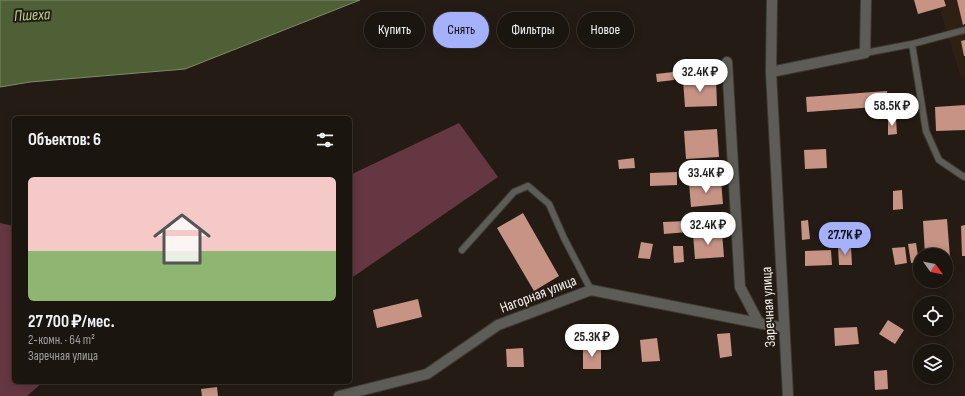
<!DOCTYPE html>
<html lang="ru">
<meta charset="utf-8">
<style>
body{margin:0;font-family:"Sofia Sans Condensed",sans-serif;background:#241e18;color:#f1f3f6;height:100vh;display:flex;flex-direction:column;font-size:15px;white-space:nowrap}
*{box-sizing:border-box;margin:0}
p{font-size:13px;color:#a09f9e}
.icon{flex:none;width:22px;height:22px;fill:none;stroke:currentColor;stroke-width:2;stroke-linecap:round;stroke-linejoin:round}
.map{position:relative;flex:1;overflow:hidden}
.sheet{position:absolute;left:12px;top:116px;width:340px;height:268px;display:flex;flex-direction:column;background:#1b150f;border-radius:6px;box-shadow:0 2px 10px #0003,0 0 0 1px #39342f}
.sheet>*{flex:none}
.top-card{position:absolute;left:364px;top:12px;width:380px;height:36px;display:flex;gap:8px}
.needle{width:26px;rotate:123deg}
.tools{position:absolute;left:913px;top:248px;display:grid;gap:8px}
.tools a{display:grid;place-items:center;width:40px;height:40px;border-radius:50%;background:#1b150f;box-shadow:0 2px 10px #0003,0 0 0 1px #39342f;font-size:20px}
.price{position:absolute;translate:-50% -34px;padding:0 9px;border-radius:14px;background:#fff;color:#222;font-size:13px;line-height:26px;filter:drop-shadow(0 1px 2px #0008)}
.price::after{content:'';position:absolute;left:50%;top:24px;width:12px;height:9px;margin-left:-6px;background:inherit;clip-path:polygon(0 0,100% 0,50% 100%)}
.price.on{background:#a5b1fc;color:#111}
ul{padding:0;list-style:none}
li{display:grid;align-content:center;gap:8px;height:212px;padding:0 16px}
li+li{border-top:1px solid #39342f}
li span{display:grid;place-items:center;height:124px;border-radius:6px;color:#555}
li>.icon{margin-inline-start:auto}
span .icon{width:72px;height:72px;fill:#fffc;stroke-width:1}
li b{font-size:17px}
h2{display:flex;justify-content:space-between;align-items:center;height:48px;padding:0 16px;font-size:17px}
.tag{padding:0 14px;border-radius:18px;background:#1b150f;box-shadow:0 2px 10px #0003,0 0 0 1px #39342f;font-size:14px;line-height:36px}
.tag.on{background:#a5b1fc;color:#111}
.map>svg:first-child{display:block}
</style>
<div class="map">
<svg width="965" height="396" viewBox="0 0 965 396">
<rect width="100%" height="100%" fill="#241c14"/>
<!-- built -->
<path fill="#2e2114" d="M937 0H965V79L961 77Z"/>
<!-- forest -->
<path fill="#653742" d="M459 123 498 177 350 279V175Z
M0 223 14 226V382H43L27 396H0Z"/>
<!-- water -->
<path fill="#4f5f36" stroke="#818a6c" d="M0 0H360L185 69 30 82 0 87Z"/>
<!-- building -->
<path fill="#c69385" d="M914 0H944L946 6 918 14Z
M957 0H965V24L963 25Z
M965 40V56H964L961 41Z
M673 72 674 80 657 82 656 74Z
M716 78 717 106 685 107 683 80Z
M887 91 889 106 807 112 806 97Z
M965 105V130L936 131 935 107Z
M896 119 897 134 888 135V120Z
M717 129 719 157 686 159 684 131Z
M826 149 827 168 805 169 804 150Z
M634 158 635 168 619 169 618 160Z
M677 172V185L650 186V173Z
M721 180 723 204 691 207 689 183Z
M902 190 903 209 893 210V191Z
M523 213 559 276 534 291 497 228Z
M947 219 950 257H946V255H925L923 221Z
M808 220 810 239 802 240 801 221Z
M687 221 688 232 664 234 663 222Z
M965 225V256H962L961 226Z
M722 232 724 257 695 259 693 234Z
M641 242 653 244 650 259 638 258Z
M916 243 919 262 911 263 908 244Z
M673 246H683L684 262 674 263Z
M838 247H851L852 265H839Z
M905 247 907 263 895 265 892 248Z
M831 250 832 265 805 266V251Z
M418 299 422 317 377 328 373 310Z
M888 320 904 330 895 344 879 334Z
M857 327 859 344 835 346 834 328Z
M730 333 732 356 720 358 717 334Z
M657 338 660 361 642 362 640 340Z
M583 347H601V369H583Z
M523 348 524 367H507L506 349Z
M887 370 888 389 875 390 874 371Z
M217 387 218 396H202L201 389Z"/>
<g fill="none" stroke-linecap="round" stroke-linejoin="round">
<!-- service casing -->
<g stroke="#413a32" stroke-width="8">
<path id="service" d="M912 44 926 131 939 160 964 177H965
M865 53 912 44 965 30
M462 250 514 192 528 186 549 204 564 238 591 290"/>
</g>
<!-- minor casing -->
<g stroke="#413a32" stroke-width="12">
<path id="minor" d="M772 0 771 72 788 396
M727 62 740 287 759 323
M771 72 865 53 866 0
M339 396 427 374 498 325 591 290 784 328"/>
</g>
<!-- service -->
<use href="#service" stroke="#5d5c56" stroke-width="6"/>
<!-- minor -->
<use href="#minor" stroke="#5d5c56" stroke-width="10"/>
</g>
<g text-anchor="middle" stroke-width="4" stroke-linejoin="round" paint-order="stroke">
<!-- street labels -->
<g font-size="15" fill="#f5efea" stroke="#241c14">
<text transform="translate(538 294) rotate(-21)" y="5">Нагорная улица</text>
<text transform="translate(768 307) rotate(-93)" y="5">Заречная улица</text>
</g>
<!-- water labels -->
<g font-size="16" font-style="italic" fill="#b8d48f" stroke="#241c14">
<text transform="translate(32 14) rotate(-3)" y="6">Пшеха</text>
</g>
</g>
</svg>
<div class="tools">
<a><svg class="needle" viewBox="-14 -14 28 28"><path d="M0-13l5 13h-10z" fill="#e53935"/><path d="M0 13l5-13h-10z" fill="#a09f9e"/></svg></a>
<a><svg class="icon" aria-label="locate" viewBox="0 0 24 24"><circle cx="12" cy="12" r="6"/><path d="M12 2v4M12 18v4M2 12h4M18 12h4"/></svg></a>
<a><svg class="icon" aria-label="layers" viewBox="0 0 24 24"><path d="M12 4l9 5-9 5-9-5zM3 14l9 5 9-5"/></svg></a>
</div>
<b class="price" style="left:700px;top:93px">32.4K ₽</b>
<b class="price" style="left:892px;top:127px">58.5K ₽</b>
<b class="price" style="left:706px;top:194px">33.4K ₽</b>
<b class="price" style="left:708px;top:246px">32.4K ₽</b>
<b class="price on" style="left:845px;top:256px">27.7K ₽</b>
<b class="price" style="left:592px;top:358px">25.3K ₽</b>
<div class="top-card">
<a class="tag">Купить</a>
<a class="tag on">Снять</a>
<a class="tag">Фильтры</a>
<a class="tag">Новое</a>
</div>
<section class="sheet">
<h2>Объектов: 6<svg class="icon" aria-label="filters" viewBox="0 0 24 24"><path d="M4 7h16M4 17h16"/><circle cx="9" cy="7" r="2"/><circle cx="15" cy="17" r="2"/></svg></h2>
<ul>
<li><span style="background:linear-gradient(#f6c9c9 60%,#8fb573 0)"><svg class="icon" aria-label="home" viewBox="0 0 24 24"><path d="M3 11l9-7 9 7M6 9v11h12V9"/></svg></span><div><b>27 700 ₽/мес.</b><p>2-комн. · 64 m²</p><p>Заречная улица</p></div></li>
</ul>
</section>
</div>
